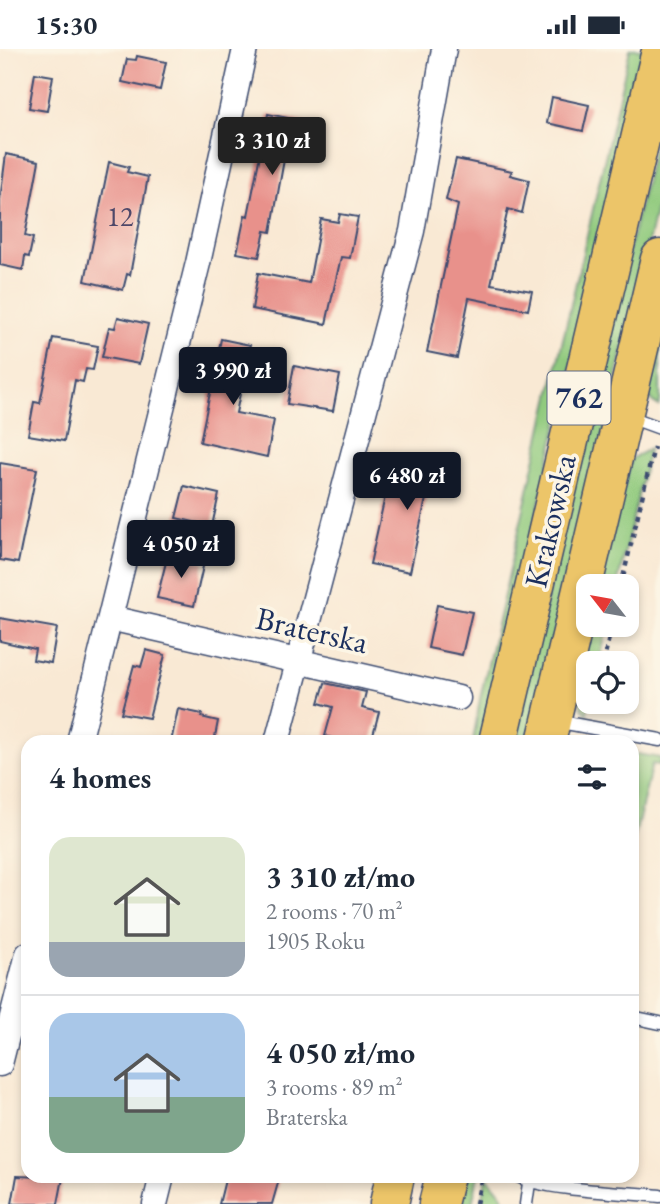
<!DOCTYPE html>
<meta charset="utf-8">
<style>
body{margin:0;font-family:"EB Garamond",serif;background:#f6f6f7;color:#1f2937;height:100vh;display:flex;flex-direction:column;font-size:26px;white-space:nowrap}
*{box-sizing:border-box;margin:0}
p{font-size:23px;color:#747a83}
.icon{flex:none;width:38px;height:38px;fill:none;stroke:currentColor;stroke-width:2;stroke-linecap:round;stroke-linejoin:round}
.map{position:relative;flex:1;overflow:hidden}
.sheet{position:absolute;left:21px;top:686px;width:618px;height:448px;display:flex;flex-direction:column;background:#fff;border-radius:21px;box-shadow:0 4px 10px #0003}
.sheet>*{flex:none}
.needle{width:46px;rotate:301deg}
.tools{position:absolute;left:576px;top:525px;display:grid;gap:14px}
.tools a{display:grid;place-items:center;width:63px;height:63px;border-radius:14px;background:#fff;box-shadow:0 4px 10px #0003;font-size:35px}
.price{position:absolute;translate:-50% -60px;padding:0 16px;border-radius:7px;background:#111827;color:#fff;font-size:23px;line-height:46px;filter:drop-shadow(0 2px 4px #0008)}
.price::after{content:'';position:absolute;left:50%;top:42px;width:21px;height:16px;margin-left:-10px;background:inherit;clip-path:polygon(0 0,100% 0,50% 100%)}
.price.current{background:#222;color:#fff}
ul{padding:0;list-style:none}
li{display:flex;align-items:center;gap:21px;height:175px;padding:0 28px}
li+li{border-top:2px solid #e0e1e3}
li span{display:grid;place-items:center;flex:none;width:196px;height:140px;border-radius:21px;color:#555}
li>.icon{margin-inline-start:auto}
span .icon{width:84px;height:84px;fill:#fffc;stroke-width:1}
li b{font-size:30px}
h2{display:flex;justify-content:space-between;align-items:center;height:84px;padding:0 28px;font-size:30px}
.status{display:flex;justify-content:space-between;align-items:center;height:49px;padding:0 35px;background:#fff;direction:ltr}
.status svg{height:19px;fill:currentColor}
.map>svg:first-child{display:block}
</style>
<div class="status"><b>15:30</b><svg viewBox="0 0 49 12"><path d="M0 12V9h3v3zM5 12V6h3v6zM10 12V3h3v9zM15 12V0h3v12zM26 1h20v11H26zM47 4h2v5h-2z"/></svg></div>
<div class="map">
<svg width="660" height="1155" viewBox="0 0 660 1155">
<rect width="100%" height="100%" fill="#fcf5e5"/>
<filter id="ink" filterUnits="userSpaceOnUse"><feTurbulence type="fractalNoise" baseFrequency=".0143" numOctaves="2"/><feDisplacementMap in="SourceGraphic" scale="14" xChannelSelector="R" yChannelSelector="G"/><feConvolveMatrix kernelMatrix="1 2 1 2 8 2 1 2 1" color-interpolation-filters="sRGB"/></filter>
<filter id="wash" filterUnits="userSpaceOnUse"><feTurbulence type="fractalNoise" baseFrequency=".00686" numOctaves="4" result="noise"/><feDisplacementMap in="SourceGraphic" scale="28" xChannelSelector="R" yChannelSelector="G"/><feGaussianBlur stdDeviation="1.57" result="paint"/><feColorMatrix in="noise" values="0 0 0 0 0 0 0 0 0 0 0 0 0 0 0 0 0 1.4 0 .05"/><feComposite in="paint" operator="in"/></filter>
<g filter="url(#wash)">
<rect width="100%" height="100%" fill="#f9e9d4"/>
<!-- green -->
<path fill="#91ca7e" stroke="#567c6e" stroke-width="2" d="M630 0H646L483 693H473L480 650Z
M660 71V143L531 693H513Z
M660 269V353L659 357 653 353 645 339Z
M649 400 617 537H599L631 410Z
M590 576H608L599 614H588L590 653 587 665C565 643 584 602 590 576Z
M632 704 660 709V716L652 715 632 799Z
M460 1127H478L472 1155H453Z
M487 1128 500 1143 506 1155H480Z"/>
<g id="blocks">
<!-- building -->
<path fill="#e8918b" d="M137 7 166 13 160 41 122 33 127 10 136 11Z
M35 24 53 27 47 62 29 59Z
M552 48 589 56 583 82 547 74Z
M268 65 313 74 306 109 285 105 271 183 265 182 259 208 237 204 245 166 248 167Z
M6 105 39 112 25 187 33 189 29 208 25 207 23 221 0 216V151Z
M456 110 512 122 510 126 529 131 522 164 508 160 491 235 532 242 528 261 469 249 457 309 427 303 458 156 446 151Z
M109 113 129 118 127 123 148 128 130 226 127 225 123 241 85 232Z
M340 165 358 168 350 209 341 208 326 275 252 260 258 224 309 234 321 170 338 173Z
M118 268 148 275 139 315 102 308 109 278 115 279Z
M53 289 98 297 93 321 86 320 83 333 75 331 64 392 28 386 34 353 40 354Z
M221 290 250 296 236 364 274 371 267 408 200 393Z
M294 317 340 326 333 362 287 355Z
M404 406 450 416 443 449 427 445 410 523 370 515 386 443 395 445Z
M0 414 37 420 18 514 0 511Z
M184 437 219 445 212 477 176 469Z
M168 505 204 513 194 557 157 549Z
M437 556 472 563 462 606 428 599Z
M0 569 57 579 51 614 33 611 35 600 0 592Z
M146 601 165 606 149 669 121 664 134 616 141 618Z
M325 634 366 643 362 659 379 663 371 693H346L325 687 333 658 319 654Z
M178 660 202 665 201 668 218 672 214 693H171Z
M17 1127 63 1129 58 1155H12Z
M226 1127H280L272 1155H219Z"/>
</g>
</g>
<g filter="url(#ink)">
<use href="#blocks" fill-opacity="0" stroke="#3c4b70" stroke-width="2"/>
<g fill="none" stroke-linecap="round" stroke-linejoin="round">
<!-- service casing -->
<g stroke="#3c4b70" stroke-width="15">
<path id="service" d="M627 367 660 379
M555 672 660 691
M632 968 660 974
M518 1127C549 1142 623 1143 660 1147
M526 1155 530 1127"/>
</g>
<!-- minor casing -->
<g stroke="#3c4b70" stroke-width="27">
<path id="minor" d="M110 569 458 649
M79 693 198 214 245 0
M277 693 412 182 444 0
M0 1015 28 905
M155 1155 162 1127"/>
</g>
<!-- primary casing -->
<g stroke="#3c4b70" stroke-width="41">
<path id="primary" d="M498 693 660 6
M546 693 660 210
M389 1155 395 1127
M438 1155 445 1127"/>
</g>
<!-- path -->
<path stroke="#3c4b70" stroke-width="4.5" stroke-dasharray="5 5" stroke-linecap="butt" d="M621 537 654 398
M603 614 612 576
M476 1155 482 1127"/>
<!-- service -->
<use href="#service" stroke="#fff" stroke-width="12"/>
<!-- minor -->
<use href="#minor" stroke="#fff" stroke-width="24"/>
<!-- primary -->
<use href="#primary" stroke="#ecc569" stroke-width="38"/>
</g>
</g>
<g text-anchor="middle" stroke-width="7" stroke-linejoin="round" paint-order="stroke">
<!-- number labels -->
<g font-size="28" fill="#4e4869">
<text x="120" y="177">12</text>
</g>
<!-- shield labels -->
<rect fill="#fcf5e5" stroke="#5e6a86" stroke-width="2" x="547.5" y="322.5" width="63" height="53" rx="5"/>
<g font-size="30" font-weight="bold" fill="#1b2f5e">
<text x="579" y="359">762</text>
</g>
<!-- street labels -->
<g font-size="32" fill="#1b2f5e" stroke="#fcf5e5">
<text transform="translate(550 472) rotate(-77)" y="11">Krakowska</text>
<text transform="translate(312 581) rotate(13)" y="11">Braterska</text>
</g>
</g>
</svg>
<div class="tools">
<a><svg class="needle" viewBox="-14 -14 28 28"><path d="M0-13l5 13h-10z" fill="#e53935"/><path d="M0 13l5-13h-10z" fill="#747a83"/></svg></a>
<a><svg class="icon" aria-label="locate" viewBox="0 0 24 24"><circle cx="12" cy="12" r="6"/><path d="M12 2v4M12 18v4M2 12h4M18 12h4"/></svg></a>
</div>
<b class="price current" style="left:272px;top:128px">3 310 zł</b>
<b class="price" style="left:233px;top:358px">3 990 zł</b>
<b class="price" style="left:407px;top:463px">6 480 zł</b>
<b class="price" style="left:181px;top:531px">4 050 zł</b>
<section class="sheet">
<h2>4 homes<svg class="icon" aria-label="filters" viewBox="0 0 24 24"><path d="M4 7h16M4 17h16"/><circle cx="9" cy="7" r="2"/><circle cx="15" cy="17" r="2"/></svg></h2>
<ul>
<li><span style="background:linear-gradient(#dfe7d0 75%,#9aa5b1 0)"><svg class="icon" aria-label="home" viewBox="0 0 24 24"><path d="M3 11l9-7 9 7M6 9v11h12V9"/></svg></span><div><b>3 310 zł/mo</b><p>2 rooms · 70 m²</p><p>1905 Roku</p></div></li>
<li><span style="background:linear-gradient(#a9c7e8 60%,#7fa58c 0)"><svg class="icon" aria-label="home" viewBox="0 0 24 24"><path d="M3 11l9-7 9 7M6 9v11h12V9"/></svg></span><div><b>4 050 zł/mo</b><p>3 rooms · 89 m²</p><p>Braterska</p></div></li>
</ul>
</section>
</div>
